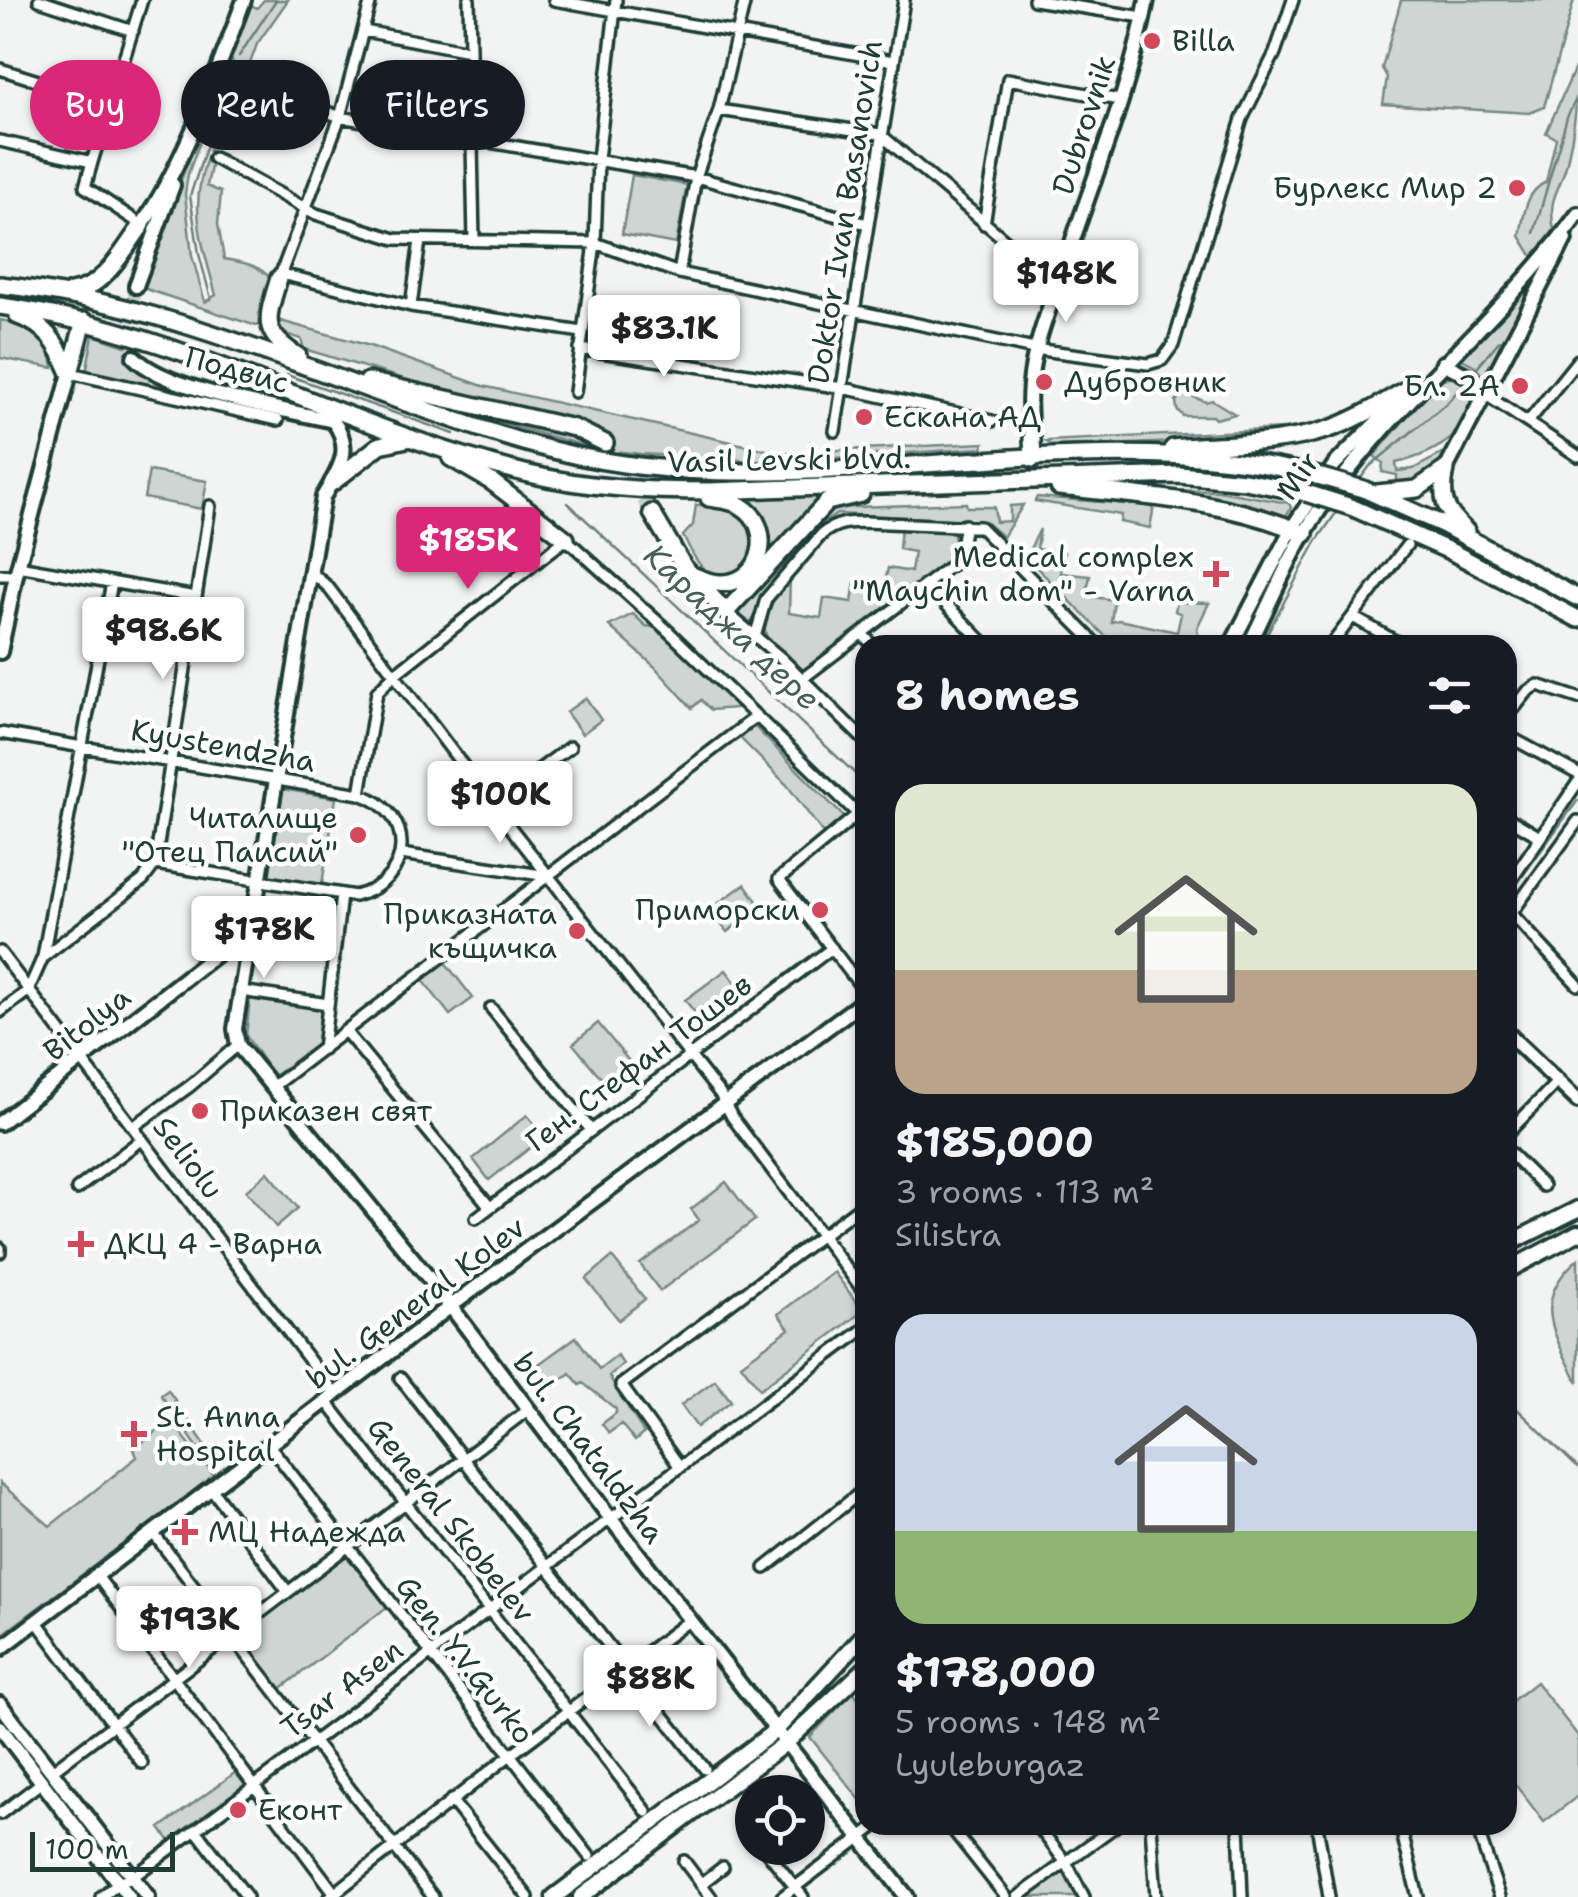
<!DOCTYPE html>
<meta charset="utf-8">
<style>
body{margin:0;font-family:"Shantell Sans",sans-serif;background:#242831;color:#f1f3f6;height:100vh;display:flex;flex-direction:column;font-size:38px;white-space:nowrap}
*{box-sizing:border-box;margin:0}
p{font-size:32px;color:#9ea1a6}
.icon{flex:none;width:55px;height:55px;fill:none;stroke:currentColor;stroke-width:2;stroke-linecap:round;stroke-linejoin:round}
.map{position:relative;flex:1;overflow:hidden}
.details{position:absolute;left:855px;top:635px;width:662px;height:1200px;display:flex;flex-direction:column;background:#171b24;border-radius:30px;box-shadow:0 2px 8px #0004}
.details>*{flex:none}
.top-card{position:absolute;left:30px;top:60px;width:675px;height:90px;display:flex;gap:20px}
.controls{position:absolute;left:735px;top:1775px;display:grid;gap:20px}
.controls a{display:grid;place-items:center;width:90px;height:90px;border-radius:50%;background:#171b24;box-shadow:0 2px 8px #0004;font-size:50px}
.scale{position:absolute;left:30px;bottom:25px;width:145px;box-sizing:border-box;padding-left:10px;border:5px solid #1f3d34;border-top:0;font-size:28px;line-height:35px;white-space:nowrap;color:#1f3d34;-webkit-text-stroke:8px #fff;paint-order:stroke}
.price{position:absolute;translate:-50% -85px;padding:0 22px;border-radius:10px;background:#fff;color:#222;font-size:32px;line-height:65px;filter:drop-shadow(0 2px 5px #0008)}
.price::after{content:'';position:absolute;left:50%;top:60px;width:30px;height:22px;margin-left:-15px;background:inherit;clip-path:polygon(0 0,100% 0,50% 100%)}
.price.current{background:#db2777;color:#fff}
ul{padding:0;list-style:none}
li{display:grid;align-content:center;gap:20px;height:530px;padding:0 40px}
li span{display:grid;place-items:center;height:310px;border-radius:30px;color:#555}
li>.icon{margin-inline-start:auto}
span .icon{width:180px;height:180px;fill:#fffc;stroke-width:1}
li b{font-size:42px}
h2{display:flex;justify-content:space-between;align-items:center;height:120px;padding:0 40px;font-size:42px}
.tag{padding:0 35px;border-radius:45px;background:#171b24;box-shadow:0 2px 8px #0004;font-size:35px;line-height:90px}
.tag.current{background:#db2777;color:#fff}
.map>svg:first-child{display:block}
</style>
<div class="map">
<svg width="1578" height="1897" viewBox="0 0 1578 1897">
<rect width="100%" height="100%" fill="#f2f3f3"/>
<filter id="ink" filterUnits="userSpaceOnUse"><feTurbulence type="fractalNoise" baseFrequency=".01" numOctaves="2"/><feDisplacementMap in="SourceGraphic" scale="20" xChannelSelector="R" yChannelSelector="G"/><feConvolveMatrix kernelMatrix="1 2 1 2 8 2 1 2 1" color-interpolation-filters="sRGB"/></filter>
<g filter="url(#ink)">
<!-- green -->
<path fill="#ced5d3" stroke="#768984" stroke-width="2.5" d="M264 0H288L257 44 248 69 284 86 238 70 228 55 249 4 257 8Z
M1401 0H1574L1544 107 1530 113 1383 104 1387 77 1382 68Z
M1578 61C1578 96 1575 128 1567 162 1560 192 1547 196 1554 230L1533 257 1520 236C1524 215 1525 192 1546 182L1556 138 1546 133Z
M231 81 258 91 245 120 228 114 212 152 209 151 231 97 218 92 188 174 185 194 192 256 205 302 216 295C202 243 188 208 208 155L213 157 207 186 221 192 218 224 224 259C242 262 260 265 272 280L262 324 256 326 143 288V277L216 90Z
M632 175 687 185 676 244 622 234Z
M1540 273 1485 380 1475 366 1462 359Z
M0 320C30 324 49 336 53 368L0 358Z
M277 320 370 346 483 386 780 453 984 443 983 448 773 462 640 454 597 449 474 416 418 396 607 440 304 349 301 339 280 332Z
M93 335 128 347 129 360 152 377 173 385 283 414V417L86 373Z
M1455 375 1469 387C1470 394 1471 405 1469 412 1461 441 1423 457 1396 463L1397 471 1413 469 1455 447C1440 471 1426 483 1397 483V475L1382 472 1383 463 1374 456 1437 381Z
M1188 395 1206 402 1212 400 1235 414 1215 419 1212 416H1183L1177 410 1176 401 1181 396Z
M1304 428C1223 442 1142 444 1061 446H1051L1046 441Z
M149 471 207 481 202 509 144 498Z
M1114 489 1219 491 1289 503 1291 508 1286 516 1275 513 1272 517Z
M818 496 819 499 760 564 766 528 747 497Z
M1037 497 1154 506 1150 528 1120 522 1121 515 1035 501Z
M966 503 967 507H994L996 522 1010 521V506L1023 505 1003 537 984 521 837 514 817 527 760 596 755 622 745 620 737 613V609L830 508Z
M727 504C733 507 743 512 747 517 764 540 744 591 711 574 698 568 690 548 683 536L693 525 696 505Z
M901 527 954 533 955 556 808 670 801 669C791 660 779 652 770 642 754 622 778 592 790 577L789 613 821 618 824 598 852 602 855 582 884 587 888 568 911 572 914 552 899 549Z
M1040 529 1037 549 1064 552 1061 573 1090 576 1086 596 1114 600 1111 622 1119 620 1177 632 1181 614 1175 611 1177 602 1209 603 1197 628 1200 645H1114L1026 557Z
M633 614 646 626 666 629 748 707 711 710 701 700 692 708 654 666 609 626Z
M586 698 601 720 582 734 566 712Z
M750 722 849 822 828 840 787 785 735 733Z
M282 789 336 798 322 884 269 876Z
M745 884 761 907 727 932 710 909Z
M444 961 473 998 450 1015 422 979Z
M726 970 741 990 722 1005 717 999 696 1014 685 1000Z
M250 998 321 1009 317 1044 274 1076 246 1036Z
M598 1023 633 1066 608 1086 573 1044Z
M527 1115 545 1136 489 1180 473 1159Z
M268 1172 298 1208 276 1227 246 1191Z
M726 1182 755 1220 660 1291 640 1264 699 1220 691 1209Z
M612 1257 645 1299 619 1320 586 1279Z
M1578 1259V1383C1555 1335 1529 1301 1578 1259Z
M834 1272 863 1311 760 1389 741 1364 789 1329 778 1314Z
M576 1337 599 1369 617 1355 623 1364 609 1376 644 1433 635 1441 621 1424 609 1433 602 1424 616 1413V1409L583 1383 580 1385 570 1373 544 1393 534 1380 532 1369Z
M715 1380 731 1401 697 1427 681 1405Z
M168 1390 218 1464 212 1468 161 1395Z
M171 1420 214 1476 3 1634 0 1630V1483L50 1526 137 1457 134 1449Z
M346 1555 387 1607 279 1690 238 1636Z
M1536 1682 1578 1736V1796L1544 1822 1508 1775V1704Z
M853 1692 865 1707V1806L810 1737Z
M236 1772 248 1787 172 1844 160 1828Z
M1067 1864 1084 1897H1018Z"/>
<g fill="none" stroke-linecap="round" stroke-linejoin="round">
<!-- stream -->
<path stroke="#6d807b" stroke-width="2.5" d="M239 56 276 0
M1534 233 1567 117 1578 95
M211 299 199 254 190 196 224 94
M1472 373 1500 340
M287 375 454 434
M1360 479 1370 466 1448 402 1467 380
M568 503 865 783
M1261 645 1316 542 1338 510
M1508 896 1578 800
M1508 1400 1578 1468"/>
<!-- secondary-tunnel -->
<path stroke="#c8cfcd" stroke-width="12" stroke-dasharray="12 6" stroke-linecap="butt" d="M134 357 128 327 136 286"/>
<!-- highway-tunnel -->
<path stroke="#c8cfcd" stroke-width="15" stroke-dasharray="15 8" stroke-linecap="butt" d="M605 443 622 461 652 513"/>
<!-- street casing -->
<g stroke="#1f3d34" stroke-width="16">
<path id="street" d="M39 0 133 31
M469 0 474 241
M554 0 893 61
M1034 0 1143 17
M364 31 469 51
M0 69 111 104
M218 69 340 117 696 177 867 224
M719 110 880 134 1058 285
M0 141 92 162 85 187 142 225
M214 158 316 214 395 239 595 243 679 273 1034 349 1148 364 1162 360 1173 345 1242 119 1275 53 1293 0
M92 162 142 0
M984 224 1008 79 1119 100
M679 273 696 177 719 110 745 0
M281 274 411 306 582 332
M280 276 340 117 371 0
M411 306 420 241
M580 349 843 388 992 421
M70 373 278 420
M575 392 595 243 598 159 616 0
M1486 395 1578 456
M1528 422 1578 360
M835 431 904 0
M18 566 196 597
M310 571 328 587 492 804 720 1094 732 1117 865 1293
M0 575H16
M927 585 986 645
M726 612 781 658 865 741
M1353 617 1402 645
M862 634 873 645
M755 637 766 599 822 534C836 523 848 522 865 522L980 527 1097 645
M1331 645 1407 545
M802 679 958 560 965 525
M1508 716 1528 691 1538 685 1578 698
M0 733 360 794C417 813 414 881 355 896L155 864
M1508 736 1578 774
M360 794 377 692 395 674 566 539 666 629 865 821
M492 804 570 747
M858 814 779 879 865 992
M1508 818 1540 837
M401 854 548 876
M1508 885 1578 782
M1511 913 1578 985
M1508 918 1578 821
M0 952 335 1394
M43 957 112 582
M241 991 328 1004
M491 1008 591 1130
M0 1012 28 991 43 957 143 880 155 864 210 506
M345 1031 490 1207
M323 1049 341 895
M272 1087 757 716
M133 1127 190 1086 238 1045
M1508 1133 1557 1082
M1508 1151 1543 1186
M77 1189 142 1139
M476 1218 832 948
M0 1248V1252
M400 1378 705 1769
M326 1401 647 1812
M269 1445 589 1856
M680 1467 621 1385 865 1203
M211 1488 288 1592
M153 1533 433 1897
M765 1568 865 1489
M97 1576 336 1895
M37 1622 142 1763
M52 1771 529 1409
M451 1800 528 1897
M0 1814 42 1782
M949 1825 1006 1897
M1037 1825 1067 1864 1084 1897
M1151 1825 1156 1897
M1239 1825 1242 1897
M1317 1825 1329 1897
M1400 1825 1418 1897
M1476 1825 1500 1897
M196 1830 247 1897
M751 1836 752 1837
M764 1848 803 1897
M684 1861 711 1897
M701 1884 723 1867
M101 1897 118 1883 133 1877 865 1328
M330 1897 509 1756 690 1620
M782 1897 877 1825
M1018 1897 1117 1825"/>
</g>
<!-- secondary casing -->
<g stroke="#1f3d34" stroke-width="20">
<path id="secondary" d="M142 225C185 162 217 72 244 0
M136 286 173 185
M134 357C166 391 285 409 333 421 355 449 338 471 323 497L241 991 235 1029 238 1045 436 1287 614 1523 907 1897
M1443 363 1470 377 1486 395
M1032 438C1021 370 1043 328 1064 266 1093 179 1130 90 1147 0
M1446 469 1565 239
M1231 645 1292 528 1335 464 1403 396
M1249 645C1272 600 1291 551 1320 509 1395 401 1501 319 1578 214
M0 652 16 575 70 373
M1508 1034 1578 1101
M0 1123 251 927
M0 1649 451 1306 865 1000
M0 1704 148 1897
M0 1727 129 1897"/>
</g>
<!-- primary casing -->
<g stroke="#1f3d34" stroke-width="21">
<path id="primary" d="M1508 1244 1578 1209
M1508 1270 1578 1233
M554 1897 776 1730 865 1634
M581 1897 787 1742 865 1669"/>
</g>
<!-- highway casing -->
<g stroke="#1f3d34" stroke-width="22">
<path id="highway" d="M279 278C267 319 259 331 298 356
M0 285C142 300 273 355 406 403 478 428 548 454 624 464 853 496 1094 419 1318 476
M71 292C105 288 123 250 142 225
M0 306C186 331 348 431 529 474 588 488 649 491 710 491L1179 475 1245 481 1306 493
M18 316C48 326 58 345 70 373
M70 373 84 321
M368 381 574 428 605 443
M1032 438 1033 459
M1173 448C1223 443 1278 445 1326 430 1358 420 1387 400 1416 384
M451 458 492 482 566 539
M1446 469C1440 498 1444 511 1466 531
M333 482 380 445 411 438
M1059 487C1142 496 1228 500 1305 534
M1363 489 1444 525 1578 598
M1377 493 1417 489 1446 469
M1351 507 1452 552 1578 619
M652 513 684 567 726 612 827 502 861 494
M692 575C702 579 712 584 723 583 764 582 775 526 741 506 732 500 720 500 709 498"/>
</g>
<!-- street -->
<use href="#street" stroke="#fff" stroke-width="9"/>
<!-- secondary -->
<use href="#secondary" stroke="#fff" stroke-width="12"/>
<!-- primary -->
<use href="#primary" stroke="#fff" stroke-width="14"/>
<!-- highway -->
<use href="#highway" stroke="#fff" stroke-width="15"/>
<!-- highway-bridge casing -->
<g stroke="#1f3d34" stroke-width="22" stroke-linecap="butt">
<path id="highway-bridge" d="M1318 476 1363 489
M1306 493 1351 507"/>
</g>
<!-- highway-bridge -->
<use href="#highway-bridge" stroke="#fff" stroke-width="15"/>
</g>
</g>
<!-- markers -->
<g fill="#d1495b" stroke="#fff" stroke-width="4">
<circle cx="1152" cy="41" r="10"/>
<circle cx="1517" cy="188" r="10"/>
<circle cx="1044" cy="382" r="10"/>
<circle cx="1520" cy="386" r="10"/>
<circle cx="864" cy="417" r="10"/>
<path d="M1211 559h10v10h10v10h-10v10h-10v-10h-10v-10h10z"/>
<circle cx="358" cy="835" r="10"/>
<circle cx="820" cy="910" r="10"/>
<circle cx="577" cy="931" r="10"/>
<circle cx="200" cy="1111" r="10"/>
<path d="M76 1229h10v10h10v10h-10v10h-10v-10h-10v-10h10z"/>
<path d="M129 1419h10v10h10v10h-10v10h-10v-10h-10v-10h10z"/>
<path d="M180 1517h10v10h10v10h-10v10h-10v-10h-10v-10h10z"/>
<circle cx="238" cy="1810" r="10"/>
</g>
<g text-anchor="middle" stroke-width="9" stroke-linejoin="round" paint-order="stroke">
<!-- poi labels -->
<g font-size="30" fill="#1f3d34" stroke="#fff" text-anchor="start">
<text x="1172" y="51">Billa</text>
<text x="1497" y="198" text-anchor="end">Бурлекс Мир 2</text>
<text x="1064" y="392">Дубровник</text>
<text x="1500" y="396" text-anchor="end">Бл. 2А</text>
<text x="884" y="427">Ескана АД</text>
<text x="1194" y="567" text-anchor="end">Medical complex<tspan x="1194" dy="34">"Maychin dom" - Varna</tspan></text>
<text x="338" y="828" text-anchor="end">Читалище<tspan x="338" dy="34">"Отец Паисий"</tspan></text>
<text x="800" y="920" text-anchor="end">Приморски</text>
<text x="557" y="924" text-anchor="end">Приказната<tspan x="557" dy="34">къщичка</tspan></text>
<text x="220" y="1121">Приказен свят</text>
<text x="104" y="1254">ДКЦ 4 - Варна</text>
<text x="156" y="1427">St. Anna<tspan x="156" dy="34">Hospital</tspan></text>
<text x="208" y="1542">МЦ Надежда</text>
<text x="258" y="1820">Еконт</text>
</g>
<!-- street labels -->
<g font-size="30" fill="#1f3d34" stroke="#fff">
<text transform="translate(1084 125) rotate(-72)" y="10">Dubrovnik</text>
<text transform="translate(845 212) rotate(-81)" y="10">Doktor Ivan Basanovich</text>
<text transform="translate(237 370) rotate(15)" y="10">Подвис</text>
<text transform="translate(789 460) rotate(-1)" y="10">Vasil Levski blvd.</text>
<text transform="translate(1298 476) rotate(-55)" y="10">Mir</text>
<text transform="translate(223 746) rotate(10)" y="10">Kyustendzha</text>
<text transform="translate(87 1024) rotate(-38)" y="10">Bitolya</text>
<text transform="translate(639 1063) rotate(-37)" y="10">Ген. Стефан Тошев</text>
<text transform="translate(188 1158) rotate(53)" y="10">Seliolu</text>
<text transform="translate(416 1303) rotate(-37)" y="10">bul. General Kolev</text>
<text transform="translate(589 1448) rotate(53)" y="10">bul. Chataldzha</text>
<text transform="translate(451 1520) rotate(52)" y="10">General Skobelev</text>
<text transform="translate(465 1660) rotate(52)" y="10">Gen. Y.V.Gurko</text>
<text transform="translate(342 1689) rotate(-37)" y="10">Tsar Asen</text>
</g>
<!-- water labels -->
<g font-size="32" font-style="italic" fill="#465f57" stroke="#fff">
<text transform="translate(732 627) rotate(43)" y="11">Караджа дере</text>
</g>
</g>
</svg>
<div class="controls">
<a><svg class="icon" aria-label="locate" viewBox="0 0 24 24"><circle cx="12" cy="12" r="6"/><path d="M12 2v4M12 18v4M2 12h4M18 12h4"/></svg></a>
</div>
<div class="scale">100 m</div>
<b class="price" style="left:1066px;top:325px">$148K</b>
<b class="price" style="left:664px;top:380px">$83.1K</b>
<b class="price current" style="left:468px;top:592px">$185K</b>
<b class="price" style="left:163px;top:682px">$98.6K</b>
<b class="price" style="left:500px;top:846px">$100K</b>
<b class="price" style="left:264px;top:981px">$178K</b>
<b class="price" style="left:189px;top:1671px">$193K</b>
<b class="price" style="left:650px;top:1730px">$88K</b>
<div class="top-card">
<a class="tag current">Buy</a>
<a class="tag">Rent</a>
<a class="tag">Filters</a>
</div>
<section class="details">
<h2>8 homes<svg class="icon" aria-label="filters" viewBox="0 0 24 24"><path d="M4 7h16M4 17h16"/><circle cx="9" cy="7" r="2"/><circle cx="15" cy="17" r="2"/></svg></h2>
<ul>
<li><span style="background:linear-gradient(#dfe7d0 60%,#b9a48a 0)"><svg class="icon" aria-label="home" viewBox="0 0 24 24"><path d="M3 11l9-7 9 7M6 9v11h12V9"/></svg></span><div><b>$185,000</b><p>3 rooms · 113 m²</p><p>Silistra</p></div></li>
<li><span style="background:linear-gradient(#c9d6e8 70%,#8fb573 0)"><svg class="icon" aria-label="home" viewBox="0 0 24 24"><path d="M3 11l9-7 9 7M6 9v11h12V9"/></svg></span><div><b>$178,000</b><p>5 rooms · 148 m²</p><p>Lyuleburgaz</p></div></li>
</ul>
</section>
</div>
